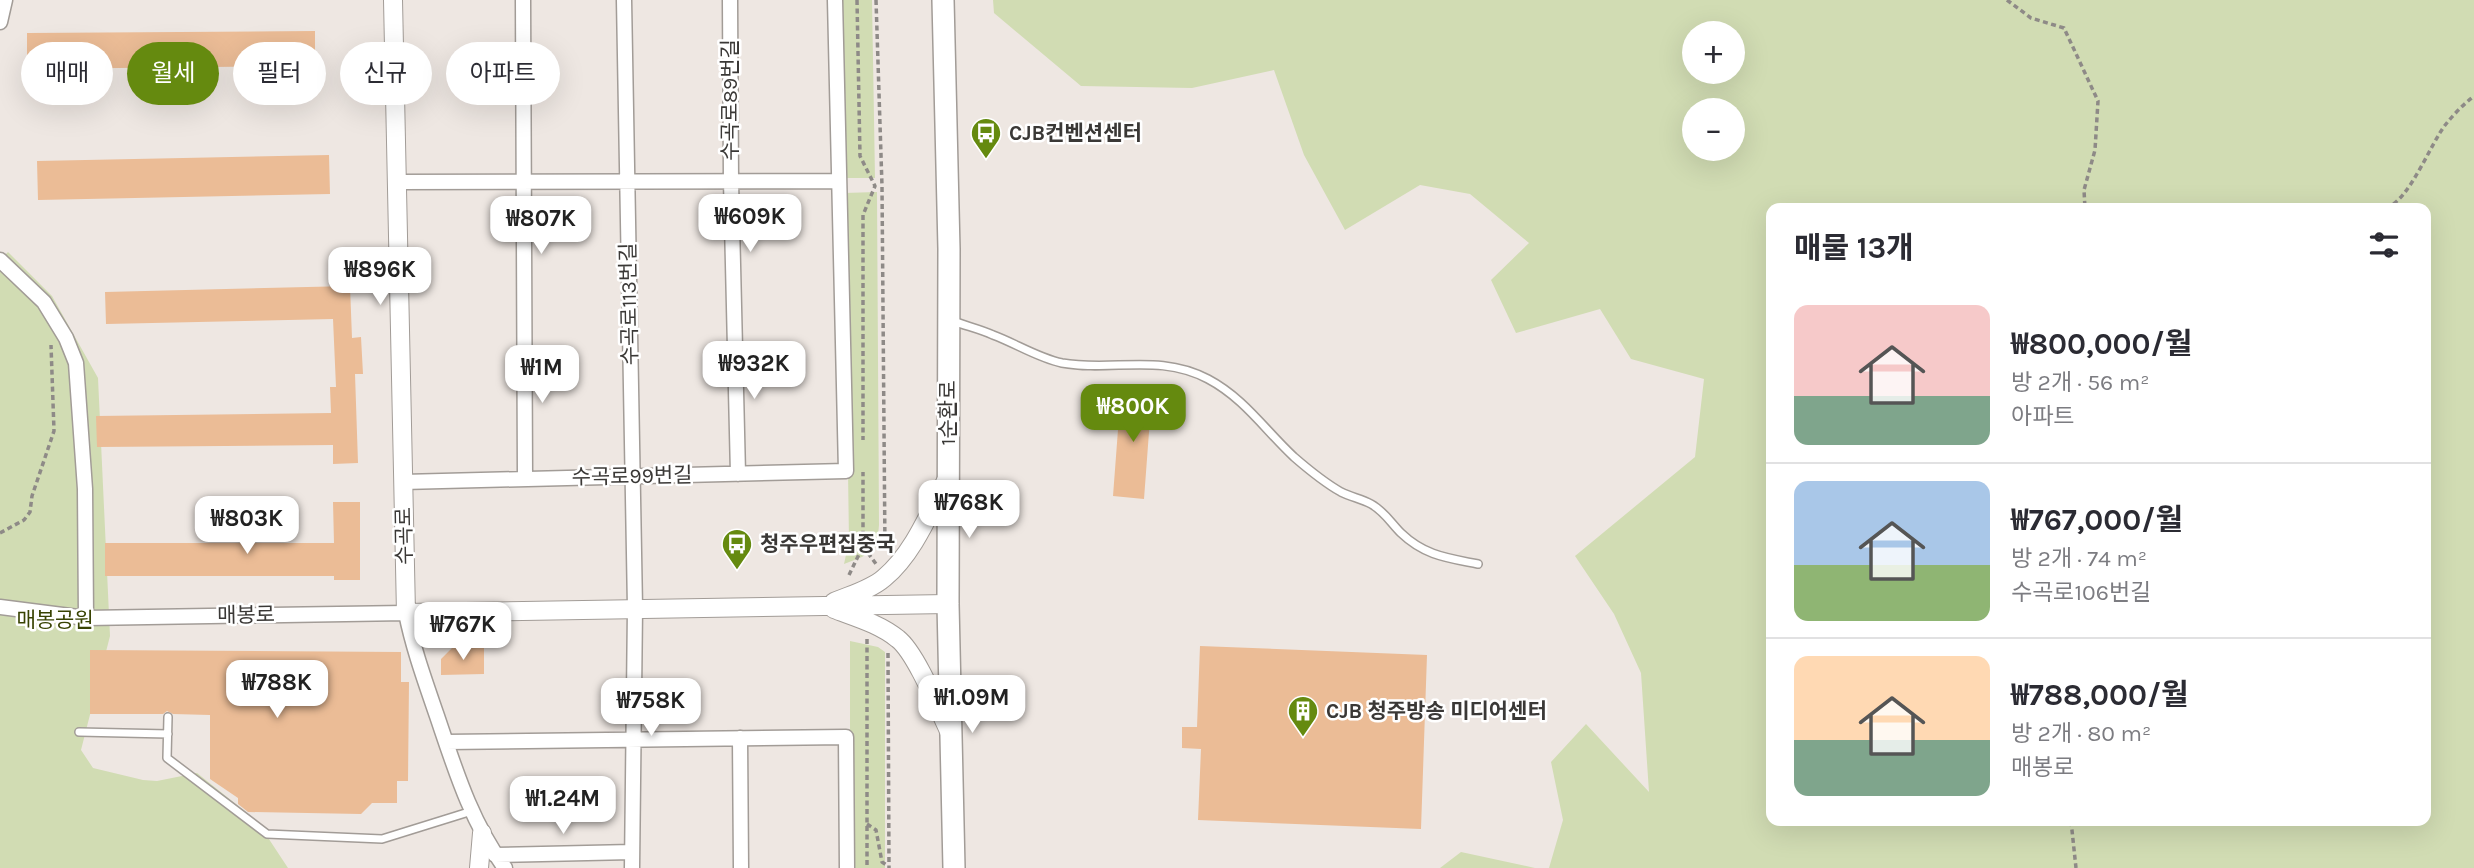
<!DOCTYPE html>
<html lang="ko">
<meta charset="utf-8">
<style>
body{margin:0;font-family:Karla,"Noto Sans KR",sans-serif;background:#f7f7f7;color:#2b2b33;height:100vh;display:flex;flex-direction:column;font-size:26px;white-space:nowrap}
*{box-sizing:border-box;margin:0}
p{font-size:23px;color:#7c7c81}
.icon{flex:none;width:38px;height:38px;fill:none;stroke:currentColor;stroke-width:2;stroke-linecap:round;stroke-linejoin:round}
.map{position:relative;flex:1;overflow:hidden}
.side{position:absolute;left:1766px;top:203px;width:665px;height:623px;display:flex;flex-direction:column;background:#fff;border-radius:14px;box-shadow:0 7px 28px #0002}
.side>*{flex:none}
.guide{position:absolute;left:21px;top:42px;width:665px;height:63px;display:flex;gap:14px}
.controls{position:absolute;left:1682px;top:21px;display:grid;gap:14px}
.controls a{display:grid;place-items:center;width:63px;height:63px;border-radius:50%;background:#fff;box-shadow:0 7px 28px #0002;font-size:35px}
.price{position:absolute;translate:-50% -60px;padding:0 16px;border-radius:14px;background:#fff;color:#222;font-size:23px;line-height:46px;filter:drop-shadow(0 2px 4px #0008)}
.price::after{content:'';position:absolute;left:50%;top:42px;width:21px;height:16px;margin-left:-10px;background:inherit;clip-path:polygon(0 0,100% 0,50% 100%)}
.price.active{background:#658a0f;color:#fff}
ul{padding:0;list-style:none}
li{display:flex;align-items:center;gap:21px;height:175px;padding:0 28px}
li+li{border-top:2px solid #e1e1e2}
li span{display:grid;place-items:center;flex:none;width:196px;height:140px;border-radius:14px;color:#555}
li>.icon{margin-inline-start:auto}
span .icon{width:84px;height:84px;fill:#fffc;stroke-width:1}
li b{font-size:30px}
h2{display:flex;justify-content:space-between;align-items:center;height:84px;padding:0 28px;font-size:30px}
.tag{padding:0 24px;border-radius:32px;background:#fff;box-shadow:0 7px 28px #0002;font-size:24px;line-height:63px}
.tag.active{background:#658a0f;color:#fff}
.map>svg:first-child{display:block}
</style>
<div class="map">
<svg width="2474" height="868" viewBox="0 0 2474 868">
<rect width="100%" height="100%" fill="#eee7e2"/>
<!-- green -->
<path fill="#d1dcb3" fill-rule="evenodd" d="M841 0H872L875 178H845Z
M993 0H2474V868H1549L1563 820 1551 762 1586 724 1649 792 1641 673 1614 614 1575 556 1695 457 1704 379 1631 359 1600 309 1516 333 1491 280 1529 243 1470 194 1420 185 1345 230 1304 155 1274 70 1192 88 1081 86 994 13ZM1694 33H1732V72H1694ZM1694 110H1732V149H1694ZM1771 208H2426V821H1771Z
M877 192 879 525 877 546 862 557 844 564 849 541 844 193Z
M8 252 52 296 98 378 110 636 81 750 93 768 143 780 157 781 197 773 257 821 288 868H0V260Z
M850 641 878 647 885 652V868H850Z
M1461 852 1535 868H1440Z"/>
<!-- building -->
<path fill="#ebbc96" d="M315 31V66L27 69V33Z
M329 155 330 194 38 200 37 161Z
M350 286 352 338 361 337 363 374H355L358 463 333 464V445L97 447 96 416 331 413 330 387H336L333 319 106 324 105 292Z
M1121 390 1152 392 1144 499 1113 496Z
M333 502H360V580H334V576H105V543H334Z
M1200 646 1427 655 1421 829 1198 820 1201 749 1182 748V727H1197Z
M452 648H484V674L441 675V659Z
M90 650 401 652V682H409L408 781H397V803H372L361 814 248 812 238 804V798L210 779V715L173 714 167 711 163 714H90Z"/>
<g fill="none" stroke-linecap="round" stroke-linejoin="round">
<!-- service casing -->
<g stroke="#a29c97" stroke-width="10">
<path id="service" d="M953 321C966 326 980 329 993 335 1015 343 1038 358 1062 363 1112 372 1159 353 1208 379 1244 398 1265 430 1294 457 1309 470 1325 483 1341 492 1351 497 1362 499 1371 504 1384 511 1391 523 1401 533 1425 556 1448 558 1478 564
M168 717 167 758 267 834 382 839 472 811
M79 732 168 734"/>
</g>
<!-- minor casing -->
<g stroke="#a29c97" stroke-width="17">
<path id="minor" d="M523 0 525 479
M624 0 635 608 632 868
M730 0 731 181 738 474
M0 22 5 0
M396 182 839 181
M0 260 44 302 66 338 76 363 85 489 86 618
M403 482 846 471 835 0
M0 607 86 618 406 613C413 648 425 681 437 716 455 769 471 822 505 868
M740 738 741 868
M446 742 846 737 847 868
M495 855 632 852"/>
</g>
<!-- tertiary casing -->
<g stroke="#a29c97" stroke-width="20">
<path id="tertiary" d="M393 0 406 613 948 604
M834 602C850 595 870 590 884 578 914 553 930 511 948 477
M834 609C855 617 880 624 898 639 916 653 939 710 950 733
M479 868 482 833"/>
</g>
<!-- secondary casing -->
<g stroke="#a29c97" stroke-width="24">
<path id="secondary" d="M943 0 949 249 948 604 954 868"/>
</g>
<!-- path -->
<path stroke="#8e8a87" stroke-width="3.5" stroke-dasharray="5 3.5" stroke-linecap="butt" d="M857 0 860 156 875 186 863 215V440
M876 0 882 186 885 551
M2007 0 2031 18 2064 28 2098 101 2095 150 2084 190 2085 208
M2386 208C2410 200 2430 144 2446 124 2454 114 2464 104 2474 96
M0 533 24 520 30 512 32 496 54 431 51 345
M863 546 876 564
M849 575 863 546V472
M867 639V868
M888 653 889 868
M2071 821 2076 868
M867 824 876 830 882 862 888 866"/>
<!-- service -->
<use href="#service" stroke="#fff" stroke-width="7"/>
<!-- minor -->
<use href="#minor" stroke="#fff" stroke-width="14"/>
<!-- tertiary -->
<use href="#tertiary" stroke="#fff" stroke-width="18"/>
<!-- secondary -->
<use href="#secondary" stroke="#fff" stroke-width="21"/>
</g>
<!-- icons -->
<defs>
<g id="bus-pin" transform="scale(1.575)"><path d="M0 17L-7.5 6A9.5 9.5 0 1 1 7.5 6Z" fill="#658a0f" stroke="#fff"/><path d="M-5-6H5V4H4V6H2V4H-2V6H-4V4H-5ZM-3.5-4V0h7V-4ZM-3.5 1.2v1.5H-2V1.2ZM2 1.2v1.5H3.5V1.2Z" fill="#fff"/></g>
<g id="building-pin" transform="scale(1.575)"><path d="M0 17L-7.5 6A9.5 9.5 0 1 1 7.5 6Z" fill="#658a0f" stroke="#fff"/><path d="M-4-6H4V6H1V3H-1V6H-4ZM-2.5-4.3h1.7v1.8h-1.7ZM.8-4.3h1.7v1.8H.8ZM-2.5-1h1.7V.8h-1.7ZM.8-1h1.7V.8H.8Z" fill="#fff"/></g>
</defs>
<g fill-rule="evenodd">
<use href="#bus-pin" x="986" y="133"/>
<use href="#bus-pin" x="737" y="544"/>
<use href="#building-pin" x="1303" y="711"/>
</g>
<g text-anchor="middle" stroke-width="5" stroke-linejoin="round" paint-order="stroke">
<!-- street labels -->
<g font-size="21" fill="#3a3836" stroke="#fff">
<text transform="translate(730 100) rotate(-90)" y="7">수곡로89번길</text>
<text transform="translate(629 304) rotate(-91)" y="7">수곡로113번길</text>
<text transform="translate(948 413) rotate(-90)" y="7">1순환로</text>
<text transform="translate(632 476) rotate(-1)" y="7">수곡로99번길</text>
<text transform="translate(404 536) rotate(-91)" y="7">수곡로</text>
<text transform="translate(246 615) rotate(-1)" y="7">매봉로</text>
</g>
<!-- poi labels -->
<g font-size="21" font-weight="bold" fill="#3a3836" stroke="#fff" text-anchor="start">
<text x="1009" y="140">CJB컨벤션센터</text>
<text x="760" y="551">청주우편집중국</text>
<text x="1326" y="718">CJB 청주방송 미디어센터</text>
</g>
<!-- park labels -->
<g font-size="21" fill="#384302" stroke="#fff">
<text x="55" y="627">매봉공원</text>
</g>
</g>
</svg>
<div class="controls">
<a>+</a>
<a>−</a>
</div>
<b class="price" style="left:750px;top:254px">₩609K</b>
<b class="price" style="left:541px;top:256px">₩807K</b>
<b class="price" style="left:380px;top:307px">₩896K</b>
<b class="price" style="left:754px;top:401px">₩932K</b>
<b class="price" style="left:542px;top:405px">₩1M</b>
<b class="price active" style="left:1133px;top:444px">₩800K</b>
<b class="price" style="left:969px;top:540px">₩768K</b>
<b class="price" style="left:247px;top:556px">₩803K</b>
<b class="price" style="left:463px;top:662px">₩767K</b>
<b class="price" style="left:277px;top:720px">₩788K</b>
<b class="price" style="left:972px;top:735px">₩1.09M</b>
<b class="price" style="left:651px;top:738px">₩758K</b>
<b class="price" style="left:563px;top:836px">₩1.24M</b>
<div class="guide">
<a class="tag">매매</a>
<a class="tag active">월세</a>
<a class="tag">필터</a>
<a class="tag">신규</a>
<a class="tag">아파트</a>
</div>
<section class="side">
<h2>매물 13개<svg class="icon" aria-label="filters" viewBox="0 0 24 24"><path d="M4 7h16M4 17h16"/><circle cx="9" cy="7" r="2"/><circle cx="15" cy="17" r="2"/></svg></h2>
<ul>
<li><span style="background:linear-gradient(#f6c9c9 65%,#7fa58c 0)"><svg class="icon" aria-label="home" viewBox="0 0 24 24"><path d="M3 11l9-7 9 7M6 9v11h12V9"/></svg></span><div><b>₩800,000/월</b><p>방 2개 · 56 m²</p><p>아파트</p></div></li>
<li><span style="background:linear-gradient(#a9c7e8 60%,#8fb573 0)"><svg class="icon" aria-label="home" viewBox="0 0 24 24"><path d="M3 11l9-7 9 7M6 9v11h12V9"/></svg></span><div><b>₩767,000/월</b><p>방 2개 · 74 m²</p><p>수곡로106번길</p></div></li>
<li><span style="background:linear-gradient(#ffd9b3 60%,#7fa58c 0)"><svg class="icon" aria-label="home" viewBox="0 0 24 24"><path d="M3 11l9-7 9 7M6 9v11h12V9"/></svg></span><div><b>₩788,000/월</b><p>방 2개 · 80 m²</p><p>매봉로</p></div></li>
</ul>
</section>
</div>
